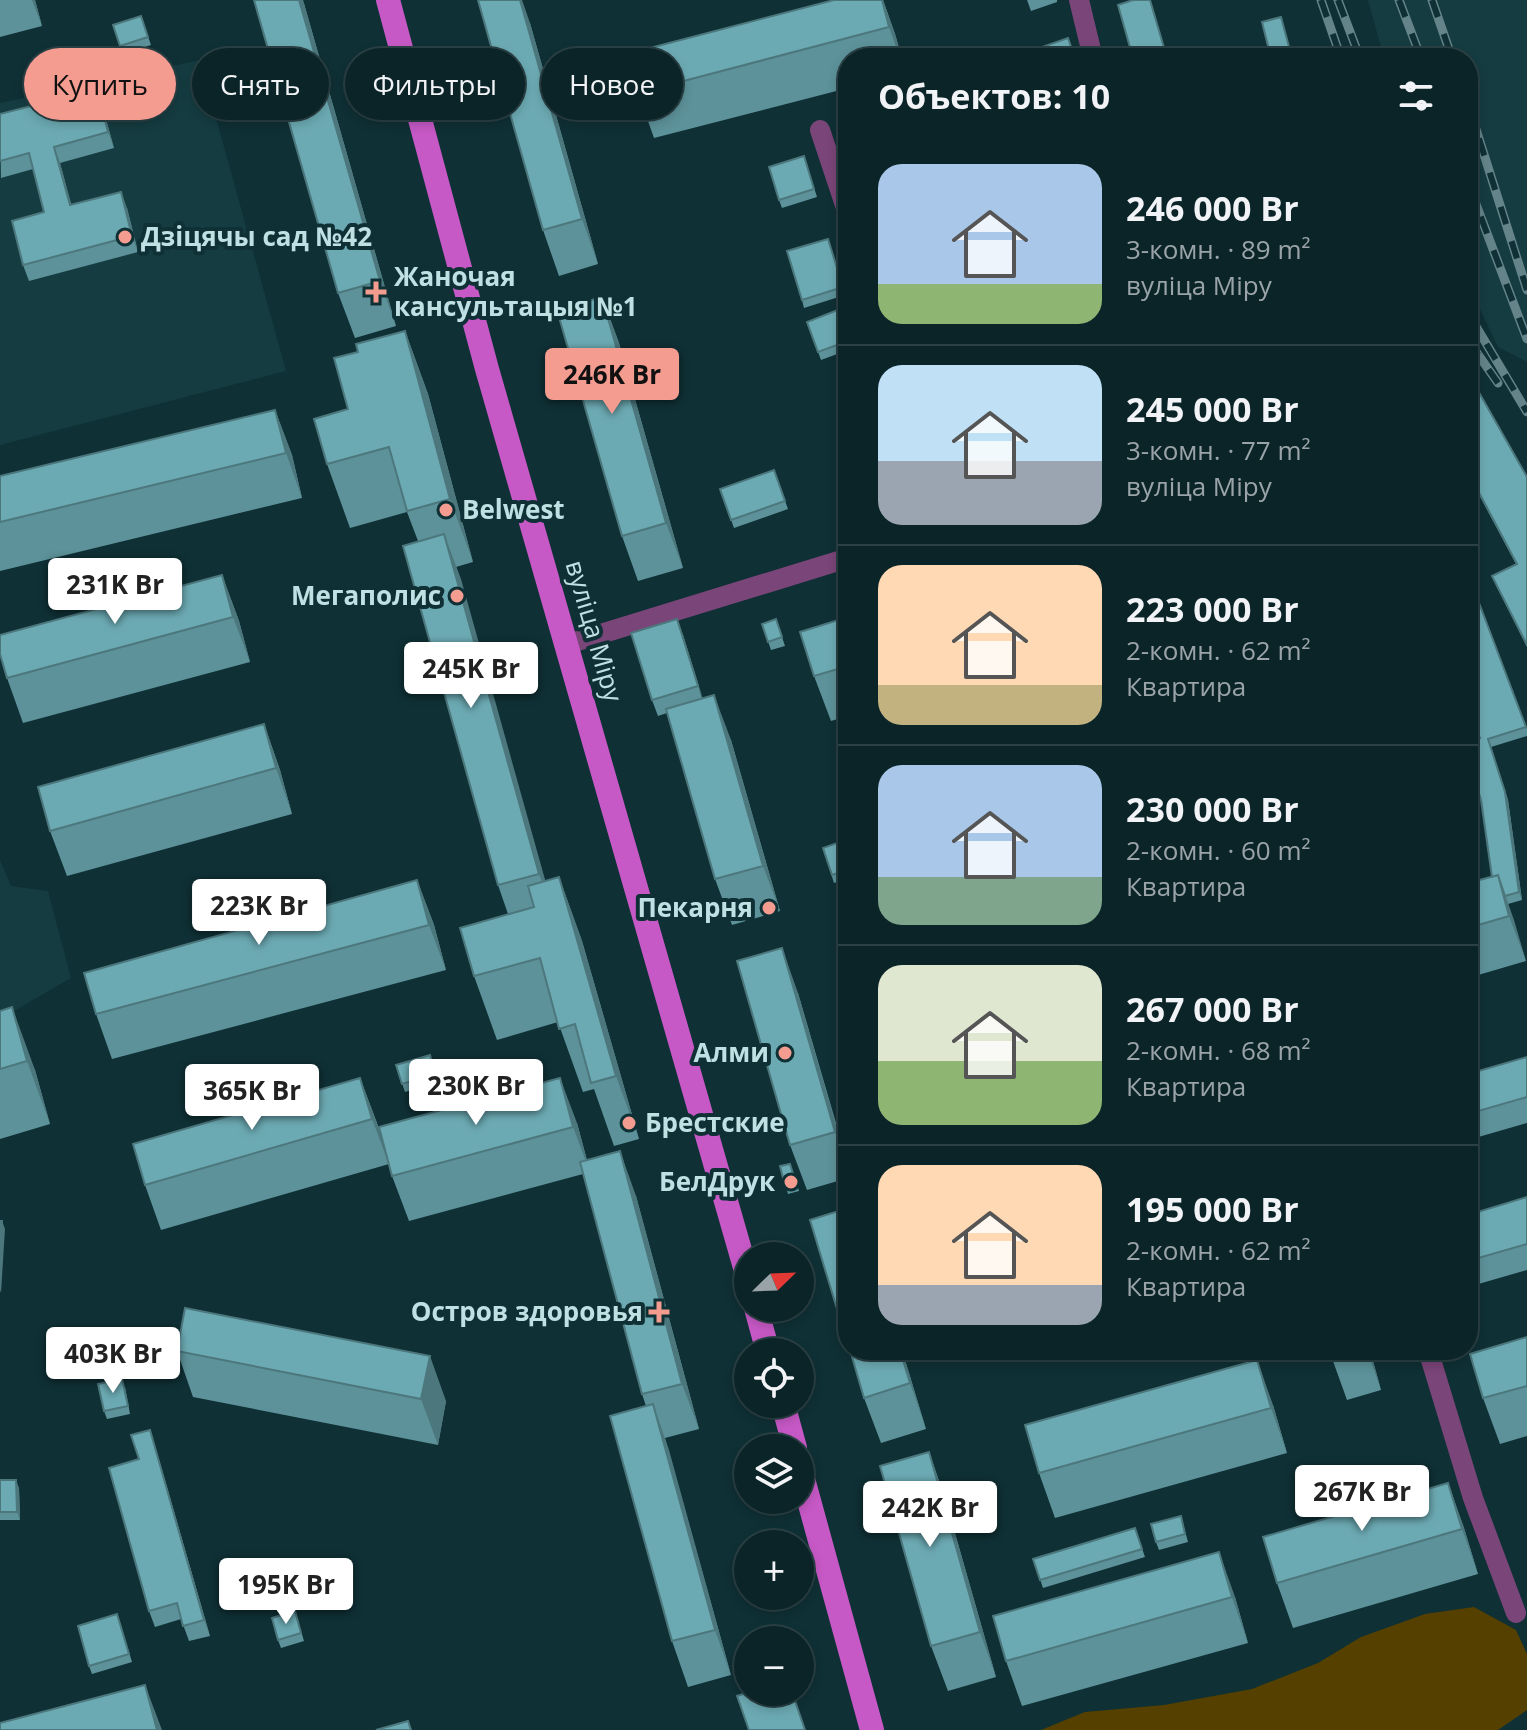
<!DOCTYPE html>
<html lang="ru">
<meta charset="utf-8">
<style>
body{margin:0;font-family:"Open Sans",sans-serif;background:#142c30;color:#f1f3f6;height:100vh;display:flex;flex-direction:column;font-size:30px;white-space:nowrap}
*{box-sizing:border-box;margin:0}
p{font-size:26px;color:#9aa4a8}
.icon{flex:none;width:44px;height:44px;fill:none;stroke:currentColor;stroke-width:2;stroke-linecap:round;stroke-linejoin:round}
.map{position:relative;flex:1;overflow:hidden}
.sheet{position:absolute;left:838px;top:48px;width:640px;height:1312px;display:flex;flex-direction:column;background:#0b2428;border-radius:32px;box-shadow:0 4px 12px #0003,0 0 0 2px #2b4145}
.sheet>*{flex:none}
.top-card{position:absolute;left:24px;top:48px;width:694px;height:72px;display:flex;gap:16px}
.needle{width:52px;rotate:67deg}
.controls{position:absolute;left:734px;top:1242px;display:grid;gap:16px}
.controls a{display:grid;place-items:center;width:80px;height:80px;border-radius:50%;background:#0b2428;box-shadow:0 4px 12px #0003,0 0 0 2px #2b4145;font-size:40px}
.price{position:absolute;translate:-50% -68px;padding:0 18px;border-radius:8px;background:#fff;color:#222;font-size:26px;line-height:52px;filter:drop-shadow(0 2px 4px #0008)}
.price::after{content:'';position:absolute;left:50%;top:48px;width:24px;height:18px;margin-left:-12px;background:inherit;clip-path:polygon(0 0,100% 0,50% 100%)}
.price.active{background:#f59c91;color:#111}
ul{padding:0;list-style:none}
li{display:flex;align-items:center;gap:24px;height:200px;padding:0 40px}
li+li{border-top:2px solid #2b4145}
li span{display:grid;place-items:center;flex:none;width:224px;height:160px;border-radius:24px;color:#555}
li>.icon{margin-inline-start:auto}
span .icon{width:96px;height:96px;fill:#fffc;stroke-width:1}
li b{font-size:34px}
h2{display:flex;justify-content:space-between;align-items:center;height:96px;padding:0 40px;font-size:34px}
.pill{padding:0 28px;border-radius:36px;background:#0b2428;box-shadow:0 4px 12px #0003,0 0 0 2px #2b4145;font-size:28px;line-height:72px}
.pill.active{background:#f59c91;color:#111}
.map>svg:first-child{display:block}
</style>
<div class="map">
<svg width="1527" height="1730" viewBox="0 0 1527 1730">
<rect width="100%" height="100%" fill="#0f3035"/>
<!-- built -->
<path fill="#153c41" d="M1368 0H1527V362L1498 347 1468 284V58H1384Z
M200 60 286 371 0 445V103Z
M0 860 11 886 48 891 71 978 7 1015 0 1035Z"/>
<!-- green -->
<path fill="#554000" d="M1474 1607 1516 1630 1527 1654V1710L1498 1730H1041L1085 1712 1164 1705 1252 1689 1318 1663 1361 1637 1425 1614Z"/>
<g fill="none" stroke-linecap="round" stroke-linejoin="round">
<!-- street -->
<path stroke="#7a4578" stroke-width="20" d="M1079 0 1093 58
M820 130 848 214
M568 644 848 558
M1428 1350 1473 1498 1516 1613"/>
<!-- primary -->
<path stroke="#c759c6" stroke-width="24" d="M388 0 487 369 748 1278
M756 1308 768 1352
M783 1404 795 1448
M800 1468 872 1730"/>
<!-- rail casing -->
<g stroke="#648489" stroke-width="9">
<path id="rail" d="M1321 0 1341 58
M1338 0 1360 58
M1399 0 1421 58
M1432 0 1452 58
M1468 104 1527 290
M1468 183 1527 339
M1468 313 1527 412
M1468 340 1498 383"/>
</g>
<!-- rail -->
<use href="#rail" stroke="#0f3035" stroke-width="6" stroke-dasharray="18" stroke-linecap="butt"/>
</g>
<!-- wall -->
<path fill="#5d929a" d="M0 0H35L42 26 0 37Z
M303 0 396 326 355 338 338 293Z
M883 0 895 34 902 58H848V88L654 138 638 93Z
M1027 0H1057V2L1031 11Z
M141 16 151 45 123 54 113 25Z
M530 23 598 264 559 276 543 230Z
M102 105 114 148 60 163 71 205 127 208 138 252 29 281 23 265 44 212 33 169 1 178 0 114Z
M804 156 817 197 782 208 779 200Z
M828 239 845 295 804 308 802 300Z
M602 297 619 343 683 568 638 581 622 536Z
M848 306V350L821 360 807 322Z
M405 331 428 394 473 562 456 567 545 881 559 877 582 941 639 1139 614 1146 594 1089 583 1092 558 1022 497 1040 474 976 508 914 498 885 418 541 407 512 350 528 327 464 348 409 358 352Z
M1468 373 1527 477V647L1492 576 1516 564 1468 474Z
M275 410 292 455 302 498 0 571V476Z
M774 470 788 509 734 528 720 489Z
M222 575 239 621 250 662 23 723 7 678Z
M1470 579 1527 729V736L1491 747 1508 800 1522 900 1508 904 1526 961 1468 978V883L1492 877 1480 738Z
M848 617V716L831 721 814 676Z
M776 619 785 646 771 650 762 624Z
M683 635 702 698 731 740 780 911 732 925 715 879 667 713 658 716 652 700Z
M264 724 280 770 292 814 67 876 50 831Z
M823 848 848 865V879L834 883Z
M417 880 434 925 446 970 112 1059 96 1014Z
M798 993 848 1164V1178L807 1190 790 1145Z
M0 1011 35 1070 50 1124 0 1139Z
M430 1055 438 1082 405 1092 396 1065Z
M1527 1057V1123L1468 1140V1074Z
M360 1078 377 1123 389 1164 161 1230 145 1185Z
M577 1123 587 1160 636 1196 699 1429 665 1438 731 1675 688 1687 672 1641 646 1406 642 1394 583 1174 409 1221 392 1176Z
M780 1166 793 1172 799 1191 788 1194Z
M1527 1197V1270L1468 1287V1215Z
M1527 1337V1436L1500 1444 1483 1398Z
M850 1350H902L926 1429 881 1443 864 1398Z
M1329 1350H1370L1381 1390 1347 1400Z
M177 1351 446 1401 438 1445 193 1397Z
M125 1387 130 1414 107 1419 104 1411Z
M1273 1405 1287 1453 1055 1518 1039 1473Z
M155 1446 210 1636 189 1641 181 1619 155 1627 149 1611 139 1459Z
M929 1452 945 1498 996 1677 948 1691 931 1646Z
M0 1480 19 1488 20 1520H0Z
M1448 1483 1464 1528 1478 1574 1293 1628 1277 1583Z
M1181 1516 1188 1542 1159 1550 1156 1542Z
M1135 1528 1145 1557 1043 1588 1033 1559Z
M1235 1597 1248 1643 1022 1706 1006 1661 993 1616Z
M295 1611 304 1641 281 1648 278 1640Z
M120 1622 132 1662 92 1674 89 1666Z"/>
<!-- shaded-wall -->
<path fill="#4c777d" d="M32 0H35L42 26Z
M299 0H303L396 326 380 281Z
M520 0H522L530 23 598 264 582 219Z
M882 0H883L895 34 902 58H900L889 27Z
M97 89 102 105 114 148 108 132Z
M54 147 60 163 76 221 70 205Z
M121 192 127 208 138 252 132 236Z
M602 297 619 343 683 568 666 523Z
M405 331 428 394 473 562 450 499Z
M275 410 292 455 302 498 286 453Z
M444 534 461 579 556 919 539 874Z
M222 575 239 621 250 662 233 617Z
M677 619 683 635 704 702 698 686Z
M714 695 731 740 780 911 763 866Z
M264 724 280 770 292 814 276 768Z
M1488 739 1508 800 1522 900 1519 892Z
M1498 875 1514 920 1526 961 1509 916Z
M559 877 582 941 639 1139 616 1076Z
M417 880 434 925 446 970 429 925Z
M782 948 798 993 848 1167 835 1132Z
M12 1007 35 1070 50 1124 27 1061Z
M360 1078 377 1123 389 1164 372 1119Z
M560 1078 577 1123 590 1172 573 1127Z
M620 1151 636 1196 699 1429 682 1384Z
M2 1221 5 1229 1 1293 0 1290V1257Z
M900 1350H902L926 1429 910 1383Z
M1367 1350H1370L1381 1390Z
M430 1356 446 1401 438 1445 421 1399Z
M1257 1360 1273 1405 1287 1453 1271 1408Z
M653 1404 669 1450 731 1675 715 1630Z
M150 1430 155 1446 210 1636 204 1620Z
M929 1452 945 1498 996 1677 980 1632Z
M16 1480 19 1488 20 1520 17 1512Z
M1448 1483 1464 1528 1478 1574 1462 1529Z
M1219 1552 1235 1597 1248 1643 1232 1597Z
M145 1685 162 1730H157Z"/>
<!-- building -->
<path fill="#6caab3" stroke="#4c777d" stroke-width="2" d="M254 0H299L380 281 338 293Z
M478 0H520L582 219 543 230Z
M834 0H882L889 27 638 93 627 54Z
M1133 0H1150L1167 58H1133L1118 5Z
M141 16 148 37 120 46 113 25Z
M1281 17 1292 58H1271L1262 22Z
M1068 38 1075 58H1046L1042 47Z
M97 89 108 132 54 147 70 205 121 192 132 236 23 265 12 221 44 212 29 153 0 161V114Z
M804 156 814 189 779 200 769 167Z
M828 239 843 287 802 300 787 251Z
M602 297 666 523 622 536 557 310Z
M848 306V341L818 352 807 322Z
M405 331 450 499 407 511 389 447 327 464 314 419 348 409 334 358 358 352 356 344Z
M1468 373 1527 477V645L1492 576 1517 564 1468 472Z
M275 410 286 453 0 522V476Z
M774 470 785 501 731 520 720 489Z
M444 534 539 874 498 885 403 546Z
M222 575 233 617 7 678 0 654V635Z
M1470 579 1526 727 1488 739 1505 792 1519 892 1505 896 1498 875 1492 877 1481 800 1468 757V741L1480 738 1468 707V580Z
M848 617V666L814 676 800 632Z
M677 619 698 686 652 700 631 633Z
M776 619 782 637 768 642 762 624Z
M714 695 763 866 715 879 666 709Z
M264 724 276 768 50 831 38 787Z
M840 842 848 866V870L832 875 823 848Z
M1498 875 1509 916 1468 928V883Z
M559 877 616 1076 591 1083 575 1024 559 1029 540 958 474 976 460 928 534 907 528 886Z
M417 880 429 925 96 1014 84 973Z
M782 948 835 1132 790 1145 737 961Z
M12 1007 27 1061 0 1069V1011Z
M430 1055 435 1074 402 1084 396 1065Z
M1527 1057V1097L1468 1114V1074Z
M360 1078 372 1119 145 1185 133 1144Z
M560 1078 573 1127 392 1176 379 1127Z
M620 1151 682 1384 642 1394 580 1162Z
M790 1164 796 1183 785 1186 780 1166Z
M1527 1197V1244L1468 1261V1215Z
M848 1208V1345L810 1220Z
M0 1221H2L0 1257Z
M185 1308 430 1356 421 1399 177 1351Z
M1527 1337V1386L1483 1398 1470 1354Z
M850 1350H900L910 1383 864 1398Z
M1329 1350H1346L1331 1354Z
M1257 1360 1271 1408 1039 1473 1025 1425Z
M122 1379 128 1406 104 1411 98 1384Z
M653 1404 715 1630 672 1641 610 1416Z
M150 1430 204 1620 183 1626 177 1603 149 1611 109 1468 139 1459 131 1435Z
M929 1452 980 1632 931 1646 880 1466Z
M0 1480H16L17 1512H0Z
M1448 1483 1462 1529 1277 1583 1263 1537Z
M1181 1516 1185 1534 1156 1542 1151 1524Z
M1135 1528 1142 1549 1040 1580 1033 1559Z
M1219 1552 1232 1597 1006 1661 993 1616Z
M295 1611 301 1633 278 1640 272 1618Z
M117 1614 129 1654 89 1666 78 1626Z
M145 1685 157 1730H0V1723Z
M749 1692H792L805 1730H749L737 1696Z
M408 1721 411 1730H376Z"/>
<!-- markers -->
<g fill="#f59c91" stroke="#0f3035" stroke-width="3">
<circle cx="125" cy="237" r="8"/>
<path d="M372 280h8v8h8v8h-8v8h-8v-8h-8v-8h8z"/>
<circle cx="446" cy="510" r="8"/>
<circle cx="457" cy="596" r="8"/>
<circle cx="769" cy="908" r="8"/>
<circle cx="785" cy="1053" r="8"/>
<circle cx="629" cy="1123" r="8"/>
<circle cx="791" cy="1182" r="8"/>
<path d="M655 1300h8v8h8v8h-8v8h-8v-8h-8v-8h8z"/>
</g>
<g text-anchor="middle" stroke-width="8" stroke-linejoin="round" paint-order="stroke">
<!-- poi labels -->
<g font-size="26" font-weight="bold" fill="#c1e0e4" stroke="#0f3035" text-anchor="end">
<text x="141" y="246" text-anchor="start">Дзіцячы сад №42</text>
<text x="394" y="286" text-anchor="start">Жаночая<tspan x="394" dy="30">кансультацыя №1</tspan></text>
<text x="462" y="519" text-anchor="start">Belwest</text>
<text x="441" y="605">Мегаполис</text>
<text x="753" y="917">Пекарня</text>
<text x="769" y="1062">Алми</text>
<text x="645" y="1132" text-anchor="start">Брестские</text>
<text x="775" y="1191">БелДрук</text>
<text x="643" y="1321">Остров здоровья</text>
</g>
<!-- street labels -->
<g font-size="26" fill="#c1e0e4" stroke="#0f3035">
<text transform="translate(594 631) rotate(74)" y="9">вуліца Міру</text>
</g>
</g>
</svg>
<div class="controls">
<a><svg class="needle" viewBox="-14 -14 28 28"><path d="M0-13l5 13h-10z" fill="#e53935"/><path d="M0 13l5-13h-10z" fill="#9aa4a8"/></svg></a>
<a><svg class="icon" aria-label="locate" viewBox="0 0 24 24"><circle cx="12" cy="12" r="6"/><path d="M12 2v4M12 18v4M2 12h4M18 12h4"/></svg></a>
<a><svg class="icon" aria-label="layers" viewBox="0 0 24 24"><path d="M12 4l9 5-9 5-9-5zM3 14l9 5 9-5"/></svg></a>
<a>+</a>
<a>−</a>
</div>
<b class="price active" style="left:612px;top:416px">246K Br</b>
<b class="price" style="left:115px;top:626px">231K Br</b>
<b class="price" style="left:471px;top:710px">245K Br</b>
<b class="price" style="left:259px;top:947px">223K Br</b>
<b class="price" style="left:476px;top:1127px">230K Br</b>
<b class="price" style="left:252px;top:1132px">365K Br</b>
<b class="price" style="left:113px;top:1395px">403K Br</b>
<b class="price" style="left:1362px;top:1533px">267K Br</b>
<b class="price" style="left:930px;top:1549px">242K Br</b>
<b class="price" style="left:286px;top:1626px">195K Br</b>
<div class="top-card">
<a class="pill active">Купить</a>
<a class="pill">Снять</a>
<a class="pill">Фильтры</a>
<a class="pill">Новое</a>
</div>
<section class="sheet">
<h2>Объектов: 10<svg class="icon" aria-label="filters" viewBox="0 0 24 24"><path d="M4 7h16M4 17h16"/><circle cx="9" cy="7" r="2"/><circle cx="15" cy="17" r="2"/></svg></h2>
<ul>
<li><span style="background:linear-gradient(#a9c7e8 75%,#8fb573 0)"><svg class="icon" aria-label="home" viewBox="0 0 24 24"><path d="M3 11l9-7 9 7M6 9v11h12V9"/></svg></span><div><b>246 000 Br</b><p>3-комн. · 89 m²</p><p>вуліца Міру</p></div></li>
<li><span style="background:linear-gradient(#bfe0f5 60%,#9aa5b1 0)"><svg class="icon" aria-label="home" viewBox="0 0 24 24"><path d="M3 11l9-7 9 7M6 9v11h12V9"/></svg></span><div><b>245 000 Br</b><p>3-комн. · 77 m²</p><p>вуліца Міру</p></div></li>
<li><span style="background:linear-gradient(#ffd9b3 75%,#c2b280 0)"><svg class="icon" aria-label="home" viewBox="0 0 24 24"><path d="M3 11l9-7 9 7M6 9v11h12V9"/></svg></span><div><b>223 000 Br</b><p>2-комн. · 62 m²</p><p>Квартира</p></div></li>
<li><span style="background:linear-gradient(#a9c7e8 70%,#7fa58c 0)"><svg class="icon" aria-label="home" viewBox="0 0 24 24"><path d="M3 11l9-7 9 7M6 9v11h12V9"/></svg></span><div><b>230 000 Br</b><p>2-комн. · 60 m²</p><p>Квартира</p></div></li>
<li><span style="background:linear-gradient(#dfe7d0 60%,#8fb573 0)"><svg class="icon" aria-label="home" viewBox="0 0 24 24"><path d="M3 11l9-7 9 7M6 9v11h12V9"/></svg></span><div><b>267 000 Br</b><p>2-комн. · 68 m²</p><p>Квартира</p></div></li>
<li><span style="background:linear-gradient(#ffd9b3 75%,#9aa5b1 0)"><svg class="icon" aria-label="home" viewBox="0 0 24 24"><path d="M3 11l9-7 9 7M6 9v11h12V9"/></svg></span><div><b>195 000 Br</b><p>2-комн. · 62 m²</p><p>Квартира</p></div></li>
</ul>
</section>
</div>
